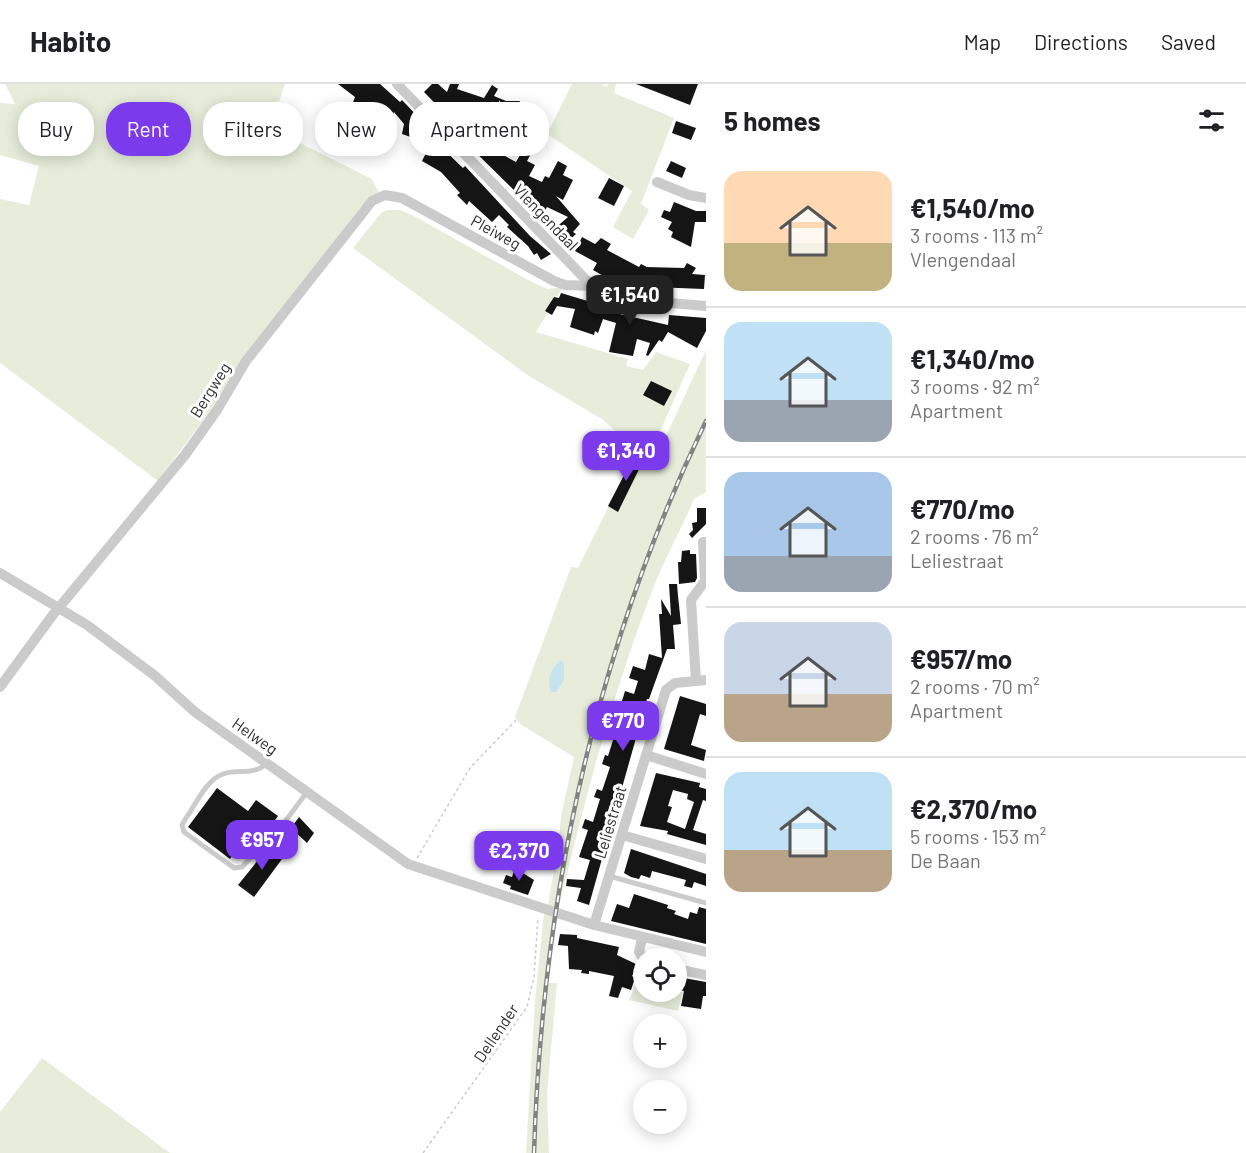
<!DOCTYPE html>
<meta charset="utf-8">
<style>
body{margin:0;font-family:Barlow,sans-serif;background:#f6f6f6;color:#202124;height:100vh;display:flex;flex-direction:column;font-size:22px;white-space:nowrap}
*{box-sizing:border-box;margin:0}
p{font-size:20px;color:#757577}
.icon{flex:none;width:33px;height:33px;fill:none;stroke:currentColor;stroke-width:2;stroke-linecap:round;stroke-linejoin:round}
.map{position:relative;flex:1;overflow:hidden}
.details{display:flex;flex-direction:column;background:#fff;width:540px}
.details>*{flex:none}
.guide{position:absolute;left:18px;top:18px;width:570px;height:54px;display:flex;gap:12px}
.fabs{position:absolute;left:633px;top:864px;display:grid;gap:12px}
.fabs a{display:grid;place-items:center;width:54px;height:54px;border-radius:50%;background:#fff;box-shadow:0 3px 15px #0003;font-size:30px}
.price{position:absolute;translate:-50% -51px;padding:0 14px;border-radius:12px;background:#7c3aed;color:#fff;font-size:20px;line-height:39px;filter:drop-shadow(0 2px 3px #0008)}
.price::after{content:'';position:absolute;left:50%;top:36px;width:18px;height:14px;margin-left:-9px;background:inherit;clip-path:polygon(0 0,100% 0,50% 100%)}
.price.current{background:#222;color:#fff}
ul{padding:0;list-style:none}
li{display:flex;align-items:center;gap:18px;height:150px;padding:0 18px}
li+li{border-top:2px solid #e0e0e0}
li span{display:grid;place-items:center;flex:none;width:168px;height:120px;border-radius:18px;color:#555}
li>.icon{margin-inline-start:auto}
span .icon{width:72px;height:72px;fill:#fffc;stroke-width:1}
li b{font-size:26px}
h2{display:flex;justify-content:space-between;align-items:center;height:72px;padding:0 18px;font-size:26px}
.chip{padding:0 21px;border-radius:24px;background:#fff;box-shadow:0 3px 15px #0003;font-size:21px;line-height:54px}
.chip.current{background:#7c3aed;color:#fff}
header{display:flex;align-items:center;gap:36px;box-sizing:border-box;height:84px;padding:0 30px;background:#fff;border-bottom:2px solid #e0e0e0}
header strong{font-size:28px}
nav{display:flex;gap:33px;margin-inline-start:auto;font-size:21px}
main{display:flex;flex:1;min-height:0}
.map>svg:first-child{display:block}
</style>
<header>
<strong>Habito</strong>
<nav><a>Map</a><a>Directions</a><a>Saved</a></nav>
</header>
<main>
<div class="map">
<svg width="706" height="1069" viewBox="0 0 706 1069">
<rect width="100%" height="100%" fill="#fff"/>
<!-- green -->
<path fill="#e7edda" d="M5 0H285L270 44 372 95 380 111 361 122 158 397 0 279V115L29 121 39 82 0 71V19L15 20Z
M572 0H601L607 3 608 0H616L614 9 674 34 641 120 649 126 633 155 613 143 632 107 547 50Z
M387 126H400L414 132 530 197 547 205 563 203 536 248 628 275 626 282 643 286 656 268 690 280 653 363 659 367 706 266V408L694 415C682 444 666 472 654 502 614 605 586 711 560 818L555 823 548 821 559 757 561 732 574 673 520 640 515 633 571 483 578 484 637 366 602 335 529 292 353 164 381 129Z
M544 828 554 831 546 899H557L547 1009 549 1069H526L535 917Z
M643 883 644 908H683L678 927 629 916Z
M42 974 170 1069H0V1028Z"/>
<!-- water -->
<path fill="#c5e4ee" d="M561 576 564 579V596L556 608H551C546 597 552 582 561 576Z"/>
<!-- building -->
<path fill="#151515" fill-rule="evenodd" d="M338 0H380L400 18 402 16 441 57 438 60 463 84 465 82 530 152 551 170 541 176 537 169 534 171 528 162 507 143 509 141 499 131 492 138 469 117 467 121 457 111 460 109 441 88 422 77 429 63 425 58 402 50 404 40 394 28 386 51 379 49 384 34 374 23 371 31 351 24 355 13Z
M432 0H438L447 8 450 0H459L457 5 484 14 492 1 498 5 494 12 506 17H520L514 31 509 28 506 35 511 38 508 45 502 42 500 16 492 30 472 20 461 30 485 45 483 49 501 58 498 64 506 68 505 72 516 78 525 62 533 66 527 77 535 81 529 92 542 98 545 92 549 94 558 77 567 82 563 91 573 96 563 116 556 112 580 140 573 148 576 150 565 160 553 146 568 133 547 123 543 130 533 125 457 50 460 45 424 8Z
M636 0H698L690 21Z
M676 37 696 44 691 56 672 49Z
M671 77 686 84 682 94 666 87Z
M609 94 624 102 614 122 598 114Z
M674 118 696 127H706V138H695L691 163 671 153 673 148 668 145 672 138 661 133 664 126 670 128Z
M582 153 595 160 601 154 611 160 607 166 639 183 641 180 647 183 684 184 687 179 696 184 692 190 705 191 704 205 653 203V196L637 192 633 205 619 201 593 186 597 179 575 167Z
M561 209 591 218 590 221 615 229 668 241 669 231 706 234V247L697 264 668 248 662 258 659 256 648 272 646 271 650 259 637 255 633 272 609 268 616 239 603 235 598 249 595 247 594 251 570 243 575 225 557 222 552 231 545 227 554 213 559 214Z
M651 297 672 307 664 322 643 311Z
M636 368 645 373 618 428 608 422Z
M697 424H706V440L692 454 689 450 693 446 692 439 697 438Z
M690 466V470H696L697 494 695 498 679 500 678 478H681L682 467Z
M669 500H677L678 512 681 540 673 541 675 565H667L649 615H647L589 821 577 817 581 804 566 802 567 795 584 796 590 776 579 773 588 746 582 744 585 735 593 738 600 715 594 713 597 705 602 707 610 683 602 680 605 671 608 672 615 650 612 649 614 641 621 643 625 627H619L625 607 634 610 638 597 629 594 633 582 645 586 649 570 662 574 659 530H662L661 515 671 532Z
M680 612 706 620V632L700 630 691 661 706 666 704 677 664 665Z
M656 689 700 699 699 703 706 705V717L703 716 693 746 706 750V761L667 750 668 747 640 742ZM673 706 688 710 687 715 694 718 685 745 667 738 672 723 668 722Z
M217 704 248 727 256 716 278 732 262 754 252 746 230 775 188 743Z
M299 733 314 749 307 759 291 744Z
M271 760 285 771 254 813 238 801Z
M631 765 706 790V802L694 798 692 804 684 802 686 796 652 787 650 794 641 791 639 795 631 793 624 789Z
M515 784 534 796 528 811 510 805 511 802 503 799 506 791 512 793Z
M634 810 668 821 667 824 676 827 674 830 688 835 690 828 697 830 699 823 706 825V860L611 837 617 820 629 824Z
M560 850 577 851V854L619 863 617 871 638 881 632 892 635 894 631 906 622 903 618 914 609 912 614 892 589 887V890L581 889 582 886 569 885 568 862 558 861Z
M678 893 706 898V912H703L701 925 681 922 684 907 676 906Z"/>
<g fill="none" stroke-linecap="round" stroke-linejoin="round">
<!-- path -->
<path stroke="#cbcbcb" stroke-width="1.5" stroke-dasharray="3 3" stroke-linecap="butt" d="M417 774 470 684 516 636
M423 1069 527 923 534 893 538 833"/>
<!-- lane -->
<path stroke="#cbcbcb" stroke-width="5" d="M268 679C250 693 241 684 223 690 206 696 196 720 186 734L182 741 184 748 234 784 242 783 284 739 307 708
M609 792 706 819"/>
<!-- street -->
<path stroke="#cbcbcb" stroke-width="10" d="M397 0 592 202 622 215 706 222
M657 98 689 111 706 114
M0 489 87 541 154 591 195 628 408 780 594 841 706 868
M696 597 691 516 705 497 703 458H706
M0 603 52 532 185 371 217 326 246 277 372 117 385 111 402 114 554 197 565 201 592 202
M646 671 706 690
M622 751 706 775
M594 841 666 606 675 599 706 596
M642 854 639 868 644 876
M676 885 706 891"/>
<!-- rail casing -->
<g stroke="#838383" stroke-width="4.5">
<path id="rail" d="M534 1069C542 815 595 567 706 337"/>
</g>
<!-- rail -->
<use href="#rail" stroke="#fff" stroke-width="2" stroke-dasharray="7" stroke-linecap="butt"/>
</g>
<g text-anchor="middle" stroke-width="6" stroke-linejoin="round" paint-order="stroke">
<!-- street labels -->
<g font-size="16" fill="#2e2e2e" stroke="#fff">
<text transform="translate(546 133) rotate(46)" y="6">Vlengendaal</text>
<text transform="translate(496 148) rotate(29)" y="6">Pleiweg</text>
<text transform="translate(210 306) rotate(-58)" y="6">Bergweg</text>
<text transform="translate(255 652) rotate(35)" y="6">Helweg</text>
<text transform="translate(610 738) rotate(-73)" y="6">Leliestraat</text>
<text transform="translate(496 949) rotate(-56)" y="6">Dellender</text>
</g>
</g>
</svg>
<div class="fabs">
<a><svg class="icon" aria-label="locate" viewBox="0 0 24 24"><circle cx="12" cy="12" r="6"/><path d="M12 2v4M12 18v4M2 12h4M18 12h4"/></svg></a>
<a>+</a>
<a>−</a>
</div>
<b class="price current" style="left:630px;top:242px">€1,540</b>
<b class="price" style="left:626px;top:398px">€1,340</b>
<b class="price" style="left:623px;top:668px">€770</b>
<b class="price" style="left:262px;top:787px">€957</b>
<b class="price" style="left:519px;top:798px">€2,370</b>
<div class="guide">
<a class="chip">Buy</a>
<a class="chip current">Rent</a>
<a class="chip">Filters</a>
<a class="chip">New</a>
<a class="chip">Apartment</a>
</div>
</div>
<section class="details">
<h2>5 homes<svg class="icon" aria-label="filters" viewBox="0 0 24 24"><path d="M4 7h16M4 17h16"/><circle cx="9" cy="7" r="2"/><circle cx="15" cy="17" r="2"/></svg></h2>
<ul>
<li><span style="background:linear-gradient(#ffd9b3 60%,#c2b280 0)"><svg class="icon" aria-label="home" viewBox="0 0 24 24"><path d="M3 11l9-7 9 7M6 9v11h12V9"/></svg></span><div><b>€1,540/mo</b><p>3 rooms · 113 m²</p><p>Vlengendaal</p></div></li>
<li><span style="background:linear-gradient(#bfe0f5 65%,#9aa5b1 0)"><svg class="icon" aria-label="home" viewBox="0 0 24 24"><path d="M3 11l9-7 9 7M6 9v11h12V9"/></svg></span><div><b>€1,340/mo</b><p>3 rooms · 92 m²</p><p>Apartment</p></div></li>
<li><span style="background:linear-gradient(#a9c7e8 70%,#9aa5b1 0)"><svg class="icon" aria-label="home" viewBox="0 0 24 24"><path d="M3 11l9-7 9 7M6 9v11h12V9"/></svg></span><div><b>€770/mo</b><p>2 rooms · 76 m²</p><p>Leliestraat</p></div></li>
<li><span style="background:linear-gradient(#c9d6e8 60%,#b9a48a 0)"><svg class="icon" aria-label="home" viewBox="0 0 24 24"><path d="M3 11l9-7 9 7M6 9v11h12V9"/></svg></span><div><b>€957/mo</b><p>2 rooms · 70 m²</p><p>Apartment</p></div></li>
<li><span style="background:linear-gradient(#bfe0f5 65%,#b9a48a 0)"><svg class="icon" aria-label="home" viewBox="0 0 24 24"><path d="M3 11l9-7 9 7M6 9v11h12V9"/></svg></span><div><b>€2,370/mo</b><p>5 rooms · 153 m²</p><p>De Baan</p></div></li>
</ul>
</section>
</main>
